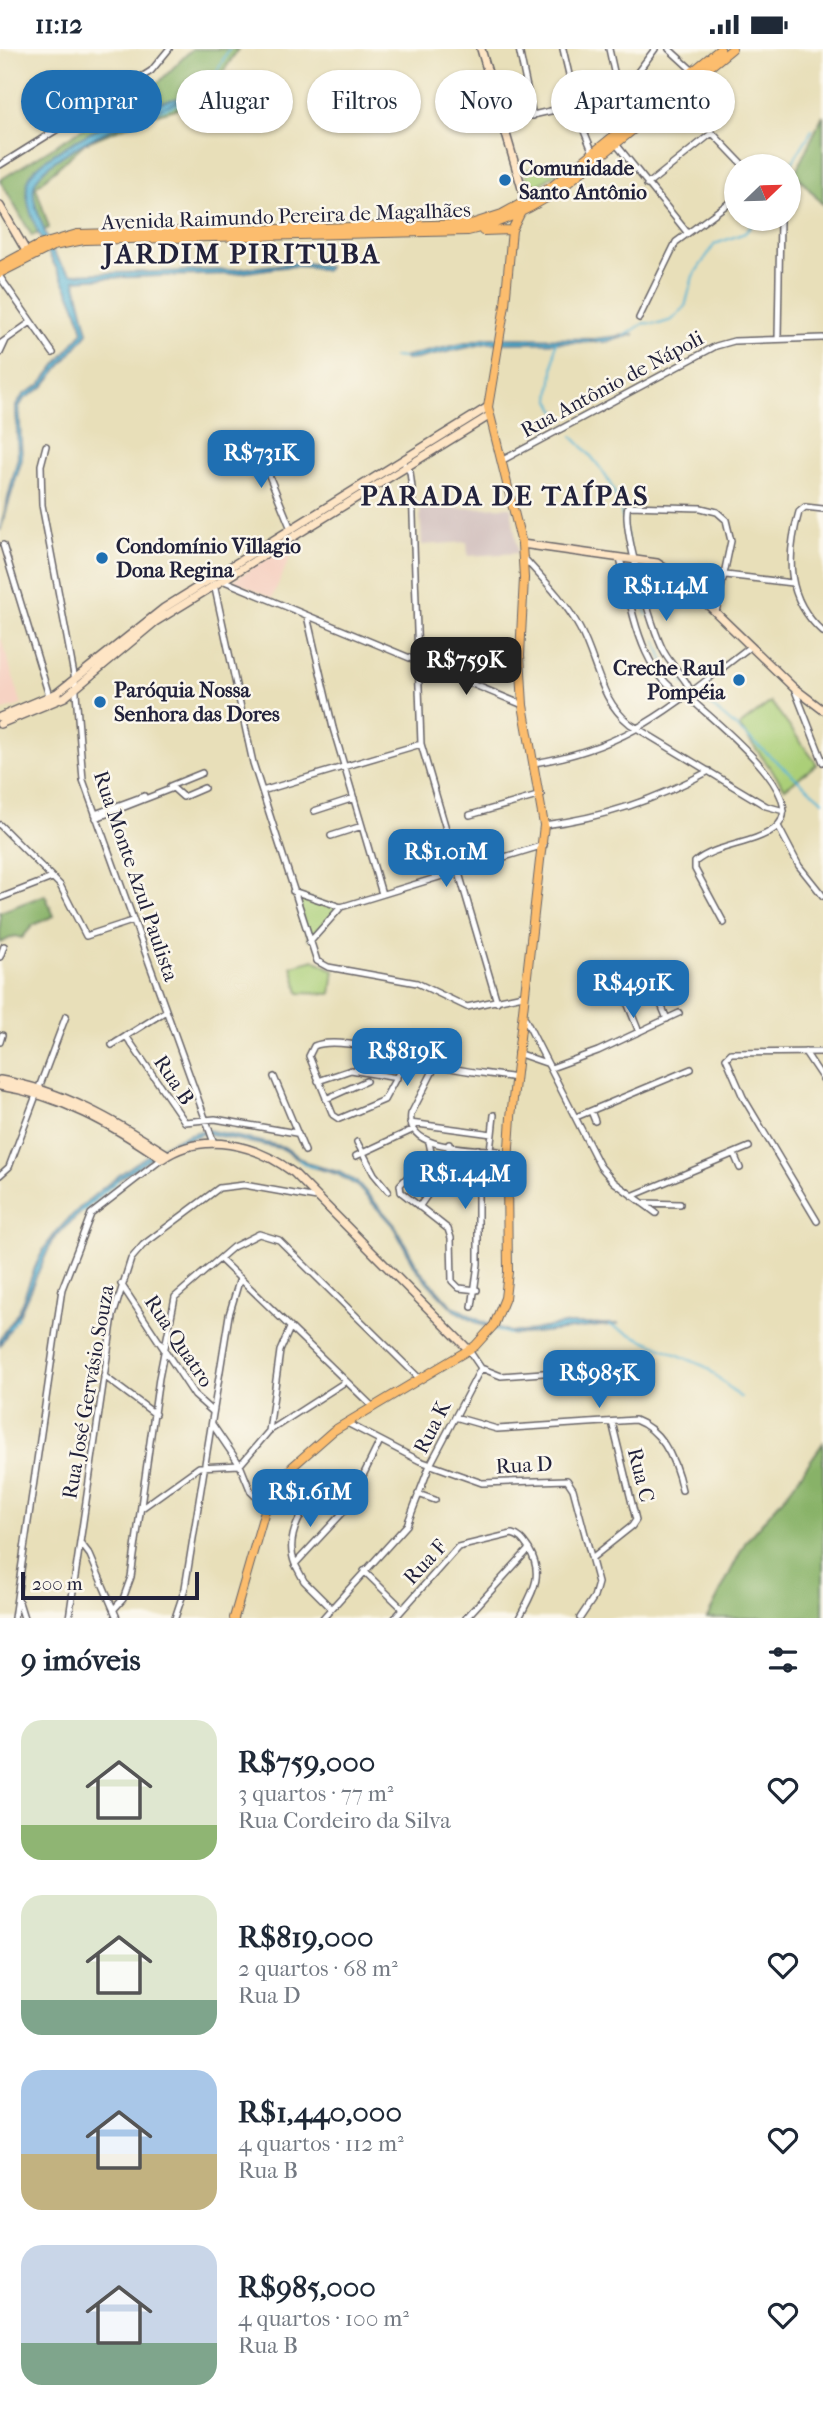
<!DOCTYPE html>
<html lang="pt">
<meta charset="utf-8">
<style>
body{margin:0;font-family:"IM FELL French Canon",serif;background:#f2f2f3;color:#1f2937;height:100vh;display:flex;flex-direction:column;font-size:26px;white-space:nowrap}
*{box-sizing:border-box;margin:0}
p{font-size:23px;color:#747a83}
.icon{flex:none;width:38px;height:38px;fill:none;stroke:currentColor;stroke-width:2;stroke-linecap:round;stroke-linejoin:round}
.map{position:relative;height:1569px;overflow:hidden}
.details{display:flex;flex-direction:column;background:#fff;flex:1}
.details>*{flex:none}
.banner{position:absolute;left:21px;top:21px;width:782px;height:63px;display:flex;gap:14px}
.needle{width:46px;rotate:67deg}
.buttons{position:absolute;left:724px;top:105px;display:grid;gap:14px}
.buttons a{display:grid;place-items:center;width:77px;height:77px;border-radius:50%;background:#fff;box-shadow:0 2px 5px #0004;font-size:35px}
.scale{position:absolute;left:21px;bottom:18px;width:178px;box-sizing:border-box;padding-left:7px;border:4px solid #22223b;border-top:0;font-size:19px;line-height:24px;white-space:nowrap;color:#22223b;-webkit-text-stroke:5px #fbf7ec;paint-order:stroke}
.price{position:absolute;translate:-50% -60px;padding:0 16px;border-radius:14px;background:#1f6fb2;color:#fff;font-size:23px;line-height:46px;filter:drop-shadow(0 2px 4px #0008)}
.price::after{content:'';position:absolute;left:50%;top:42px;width:21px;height:16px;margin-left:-10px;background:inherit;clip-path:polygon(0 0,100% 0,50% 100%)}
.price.selected{background:#222;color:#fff}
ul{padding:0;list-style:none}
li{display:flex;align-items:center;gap:21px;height:175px;padding:0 21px}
li span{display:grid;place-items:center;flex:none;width:196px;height:140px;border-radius:21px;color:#555}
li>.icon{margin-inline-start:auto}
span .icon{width:84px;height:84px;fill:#fffc;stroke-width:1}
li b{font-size:30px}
h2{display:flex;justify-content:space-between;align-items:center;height:84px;padding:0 21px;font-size:30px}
.tag{padding:0 24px;border-radius:32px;background:#fff;box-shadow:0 2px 5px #0004;font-size:24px;line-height:63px}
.tag.selected{background:#1f6fb2;color:#fff}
.status{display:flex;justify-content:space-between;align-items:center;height:49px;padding:0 35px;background:#fff;direction:ltr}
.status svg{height:19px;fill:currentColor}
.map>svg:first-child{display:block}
</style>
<div class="status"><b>11:12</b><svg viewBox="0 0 49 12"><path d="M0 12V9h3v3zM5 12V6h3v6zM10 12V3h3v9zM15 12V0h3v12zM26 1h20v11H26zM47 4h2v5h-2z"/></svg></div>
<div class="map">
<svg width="823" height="1569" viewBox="0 0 823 1569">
<rect width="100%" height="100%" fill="#fbf7ec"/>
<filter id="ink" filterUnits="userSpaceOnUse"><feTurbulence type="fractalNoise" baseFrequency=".0143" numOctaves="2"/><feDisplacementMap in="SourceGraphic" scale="14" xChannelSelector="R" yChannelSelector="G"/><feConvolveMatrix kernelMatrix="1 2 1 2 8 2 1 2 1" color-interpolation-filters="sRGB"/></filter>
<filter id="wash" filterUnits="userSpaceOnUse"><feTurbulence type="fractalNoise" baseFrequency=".00686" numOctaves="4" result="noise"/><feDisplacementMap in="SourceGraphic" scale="28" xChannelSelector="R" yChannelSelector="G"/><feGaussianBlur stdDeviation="1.57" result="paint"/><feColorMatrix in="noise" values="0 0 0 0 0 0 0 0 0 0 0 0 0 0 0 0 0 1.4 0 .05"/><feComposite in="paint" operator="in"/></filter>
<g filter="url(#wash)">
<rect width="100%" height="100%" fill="#e8dfb9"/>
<!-- built -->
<path fill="#f6d2c3" d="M298 490 272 549 233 531Z
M0 586 22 656 0 662Z"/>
<!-- industrial -->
<path fill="#d1bfbd" d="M511 458 518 504 468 507 467 493 422 496 420 460Z"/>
<!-- green -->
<path fill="#abcf78" stroke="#66785a" stroke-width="2" d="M554 112 560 122 531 141 524 121Z
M771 653 817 715 785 739 739 677Z
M295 845 339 859 309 891Z
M314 911 334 921 331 945 299 944 292 917Z"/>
<!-- forest -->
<path fill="#88b268" stroke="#556a52" stroke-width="2" d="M192 0H238L204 53 153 66 85 94 36 138 49 179 32 187 0 131 161 31Z
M823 66V156L795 124Z
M45 846 54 867 33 876 22 889 15 887 0 894V863Z
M823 1394V1569H707L746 1492 790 1441Z"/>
<!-- water -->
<path fill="#55b3d4" stroke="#3c6a88" stroke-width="2" d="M195 46C163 58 39 103 34 138 32 150 38 164 42 175 48 193 55 214 72 225L230 221 302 213 328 218 325 222C296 210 258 224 228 225 177 227 126 227 75 231L88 284 43 338 24 350 19 358 22 410 0 482 18 408 16 357 23 346 40 336 83 283C75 243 50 214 35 176 30 163 23 142 29 129 39 105 131 62 158 54 170 50 183 49 195 46Z
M635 285 606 293 487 294 416 310 406 311 404 308 488 289 595 290Z
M208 1081 284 1098 309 1115 339 1123 358 1134 395 1176 419 1220 451 1256 482 1273 510 1283H523L564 1275H619L514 1286 479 1275 454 1261 428 1234 417 1221 393 1177 357 1137 337 1125 308 1117 283 1100 205 1084 175 1094 147 1111 111 1136 63 1180 52 1192 19 1266 0 1296V1291C6 1280 15 1270 20 1259 29 1236 36 1209 51 1190 78 1154 163 1085 208 1081Z"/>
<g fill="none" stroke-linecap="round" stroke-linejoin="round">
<!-- stream -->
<path stroke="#55b3d4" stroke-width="2" d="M148 65 204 46 229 0
M789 119 812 81
M623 288 644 274 659 275 672 271 685 258 693 227 715 195 745 184 757 170
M556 292 550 351 561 372
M393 308 404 309
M572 387C611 425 622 450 629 504
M630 515 647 566
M656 591 666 619 685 635
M696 644 823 752
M299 1111 308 1117 316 1118
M81 1164 117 1132
M609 1276 706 1318 741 1349
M9 1280 18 1268
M495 1281 510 1285"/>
</g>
</g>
<g filter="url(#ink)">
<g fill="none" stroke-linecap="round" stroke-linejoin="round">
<!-- street casing -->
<g stroke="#676467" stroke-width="8">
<path id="street" d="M519 0 533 67
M563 0 580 72 593 104
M609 0 619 45
M669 0 693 22
M674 44 744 117
M502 73 612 48 628 36 655 0
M616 95 686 182
M0 116 151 22 169 0
M647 136 712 84
M0 228 53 304
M639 269 676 193 737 148
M778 290 780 170
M0 295 31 273
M0 304 6 291
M255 392 291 480
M46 397 41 416 42 456 75 631 83 731 214 1094
M501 412 716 297 734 292 823 289
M405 416 410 423 412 439 421 695 497 953
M823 460 805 458 799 463C786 508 786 550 823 583
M3 496 50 650
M523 508C543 530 566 553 580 580 598 614 599 650 630 675L766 757 784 762
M620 509C632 557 639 631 693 652 713 672 815 749 774 780 751 796 717 795 695 813V820L724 874
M726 526 792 534
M222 531 523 656
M214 535 253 714 317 912 328 918 417 934 467 958 523 946
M307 567 333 679 382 845
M794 639 823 713
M693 652C691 632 673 620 664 603 652 581 621 477 628 457L701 459 717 463 726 471 731 492 716 563
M534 714C633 698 675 654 751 597
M170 737 202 724
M262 742 421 695
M314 762 354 749
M95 765 144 747
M470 766 541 746
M96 769 173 739 183 748 204 739
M0 776 60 836 86 887 132 872
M544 776C602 769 658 750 709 722
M778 777 799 817 823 847
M331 787 362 777
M293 842 341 858 544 796
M0 849 52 829
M309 894 341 858
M0 908 4 897
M624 946 639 983
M660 953 667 970
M524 968 600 1117 614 1133 656 1164
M126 987 185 1073 215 1070 296 1084
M0 993 2 986
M112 996 166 962
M805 1003 823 1030
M517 1004 546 1014
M408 1007 384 1051 339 1070 333 1066 309 1007 314 997C338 986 410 1008 435 1015 460 1023 489 1024 515 1029
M436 1016 411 1065C405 1102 473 1099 498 1102
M551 1019 598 1002 679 964
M274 1028 305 1102
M318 1032 351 1021 397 1029
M326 1050 366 1032
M591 1062 595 1072
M576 1068 691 1020
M410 1074 492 1085 490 1101
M492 1085 494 1066
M357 1093 374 1125 388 1142
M429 1093 433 1113 442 1129 473 1136 478 1141V1215L472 1258
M449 1095V1108L474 1114 477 1112 478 1100
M734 1105 740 1119
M356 1107 412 1081
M433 1113 414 1121 400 1136 401 1143 448 1180 451 1189 452 1232 459 1239 477 1241
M0 1126 9 1118 66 967
M632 1147 749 1098
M642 1154 680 1155
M419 1158 441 1127
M817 1172 743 1048 726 1009 731 1004 823 1003
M220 1210 373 1358
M121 1235 195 1347 213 1363
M481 1319 501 1327 626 1318
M104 1327 155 1365
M455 1368 497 1380 635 1371C664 1382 676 1413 682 1441
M347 1374 420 1412 482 1434 567 1431 573 1440 598 1534 594 1548 580 1569
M212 1375 240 1416 251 1443 266 1458
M269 1382 280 1302 290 1279
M240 1416 269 1382 345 1333
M418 1445 435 1451
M142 1459 199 1418 240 1416
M80 1493 90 1506 117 1569
M593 1508 632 1477 636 1471 612 1373
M295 1515C282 1484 309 1453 327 1429
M364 1522 403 1560
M18 1550 24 1569
M330 1558 304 1532 295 1515 347 1459 380 1392
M114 1560 123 1550 131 1528 159 1329 175 1248 233 1198 259 1185 279 1191 420 1330
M14 1569 62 1240 91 1165 162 1110
M69 1569 113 1267 131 1210 143 1196 219 1139 244 1136 317 1149
M175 1569 185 1539 229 1266 240 1229
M323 1569 407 1476 430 1416 481 1319 468 1300
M395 1569 458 1498 512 1485C521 1487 524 1493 529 1500 545 1527 532 1544 519 1569
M466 1569 529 1500"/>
</g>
<!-- secondary casing -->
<g stroke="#676467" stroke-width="10">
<path id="secondary" d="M481 0 526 153
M0 157 29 207
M522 495 657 514 681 530 794 639 823 661
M0 668 57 644 164 559 488 358
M0 675 65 648 155 573 489 367
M0 1031C63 1041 115 1072 168 1106
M0 1037C60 1046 113 1076 162 1110 204 1081 257 1096 294 1124L468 1300"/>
</g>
<!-- primary casing -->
<g stroke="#676467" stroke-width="10">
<path id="primary" d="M523 139 539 146
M483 182 512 181
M0 217 39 196 77 185 471 175 502 165 551 138 720 0
M0 224 53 197 84 191 468 182C503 174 533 159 562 139L732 0
M234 1569 266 1458 292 1418 333 1382 475 1297 494 1276 505 1249 508 1223 507 1129 511 1068 544 776 523 656 520 606 524 529 522 495 488 358 505 256 512 181 526 153"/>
</g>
<!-- street -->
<use href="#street" stroke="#fff" stroke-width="5"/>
<!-- secondary -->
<use href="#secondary" stroke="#fee5c5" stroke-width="7"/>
<!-- primary -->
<use href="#primary" stroke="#fcbd6e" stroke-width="8"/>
</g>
</g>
<!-- markers -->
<g fill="#1f6fb2" stroke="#fbf7ec" stroke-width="2.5">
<circle cx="505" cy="131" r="7"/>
<circle cx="102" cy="509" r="7"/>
<circle cx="739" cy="631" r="7"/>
<circle cx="100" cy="653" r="7"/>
</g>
<g text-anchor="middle" stroke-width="5" stroke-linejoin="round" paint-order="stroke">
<!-- poi labels -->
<g font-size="21" font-weight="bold" fill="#22223b" stroke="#fbf7ec" text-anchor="start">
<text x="519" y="126">Comunidade<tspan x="519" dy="24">Santo Antônio</tspan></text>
<text x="116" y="504">Condomínio Villagio<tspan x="116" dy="24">Dona Regina</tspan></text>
<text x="725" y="626" text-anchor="end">Creche Raul<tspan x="725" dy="24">Pompéia</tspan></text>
<text x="114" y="648">Paróquia Nossa<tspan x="114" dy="24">Senhora das Dores</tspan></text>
</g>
<!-- street labels -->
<g font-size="21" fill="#22223b" stroke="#fbf7ec">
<text transform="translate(286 167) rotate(-2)" y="7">Avenida Raimundo Pereira de Magalhães</text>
<text transform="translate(612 335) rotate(-28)" y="7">Rua Antônio de Nápoli</text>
<text transform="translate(136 827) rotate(71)" y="7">Rua Monte Azul Paulista</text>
<text transform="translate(174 1031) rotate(56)" y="7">Rua B</text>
<text transform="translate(179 1292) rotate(56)" y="7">Rua Quatro</text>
<text transform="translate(88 1343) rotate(-80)" y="7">Rua José Gervásio Souza</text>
<text transform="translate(432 1378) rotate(-63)" y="7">Rua K</text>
<text transform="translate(524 1416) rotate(-3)" y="7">Rua D</text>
<text transform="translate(641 1426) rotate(76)" y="7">Rua C</text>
<text transform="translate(425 1513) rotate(-47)" y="7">Rua F</text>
</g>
<!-- district labels -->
<g font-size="28" font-weight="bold" letter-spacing="2" fill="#22223b" stroke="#fbf7ec">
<text x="242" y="214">JARDIM PIRITUBA</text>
<text x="505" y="456">PARADA DE TAÍPAS</text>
</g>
</g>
</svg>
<div class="buttons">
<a><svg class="needle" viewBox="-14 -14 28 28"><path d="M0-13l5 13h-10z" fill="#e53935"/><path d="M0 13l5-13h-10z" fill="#747a83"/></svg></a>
</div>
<div class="scale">200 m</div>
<b class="price" style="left:261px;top:441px">R$731K</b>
<b class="price" style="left:666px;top:574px">R$1.14M</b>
<b class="price selected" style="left:466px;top:648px">R$759K</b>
<b class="price" style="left:446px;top:840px">R$1.01M</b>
<b class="price" style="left:633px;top:971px">R$491K</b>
<b class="price" style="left:407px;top:1039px">R$819K</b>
<b class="price" style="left:465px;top:1162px">R$1.44M</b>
<b class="price" style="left:599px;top:1361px">R$985K</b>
<b class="price" style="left:310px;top:1480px">R$1.61M</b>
<div class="banner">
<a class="tag selected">Comprar</a>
<a class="tag">Alugar</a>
<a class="tag">Filtros</a>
<a class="tag">Novo</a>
<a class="tag">Apartamento</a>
</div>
</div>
<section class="details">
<h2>9 imóveis<svg class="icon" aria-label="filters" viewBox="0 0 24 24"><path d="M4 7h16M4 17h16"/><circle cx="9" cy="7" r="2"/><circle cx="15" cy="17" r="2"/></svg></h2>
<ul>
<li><span style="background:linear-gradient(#dfe7d0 75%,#8fb573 0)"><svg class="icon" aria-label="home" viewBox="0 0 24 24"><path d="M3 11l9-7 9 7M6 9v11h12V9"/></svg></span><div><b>R$759,000</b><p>3 quartos · 77 m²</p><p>Rua Cordeiro da Silva</p></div><svg class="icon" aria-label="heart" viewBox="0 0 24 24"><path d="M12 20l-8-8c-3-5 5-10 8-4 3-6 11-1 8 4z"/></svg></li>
<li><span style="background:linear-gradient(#dfe7d0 75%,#7fa58c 0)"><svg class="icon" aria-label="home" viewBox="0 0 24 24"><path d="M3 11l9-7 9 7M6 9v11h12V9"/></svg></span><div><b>R$819,000</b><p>2 quartos · 68 m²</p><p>Rua D</p></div><svg class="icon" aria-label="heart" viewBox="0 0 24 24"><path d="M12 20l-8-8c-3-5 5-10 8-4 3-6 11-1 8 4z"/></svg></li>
<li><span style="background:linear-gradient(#a9c7e8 60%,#c2b280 0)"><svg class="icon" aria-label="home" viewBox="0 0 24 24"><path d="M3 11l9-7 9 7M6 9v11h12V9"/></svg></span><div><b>R$1,440,000</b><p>4 quartos · 112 m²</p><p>Rua B</p></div><svg class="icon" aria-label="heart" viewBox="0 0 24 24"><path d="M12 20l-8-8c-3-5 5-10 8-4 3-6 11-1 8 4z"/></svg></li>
<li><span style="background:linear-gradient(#c9d6e8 70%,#7fa58c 0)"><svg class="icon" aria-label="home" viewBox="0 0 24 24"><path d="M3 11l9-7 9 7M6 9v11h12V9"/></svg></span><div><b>R$985,000</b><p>4 quartos · 100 m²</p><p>Rua B</p></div><svg class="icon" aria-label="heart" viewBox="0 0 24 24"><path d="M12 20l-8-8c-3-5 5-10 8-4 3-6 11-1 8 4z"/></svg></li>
</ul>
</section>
